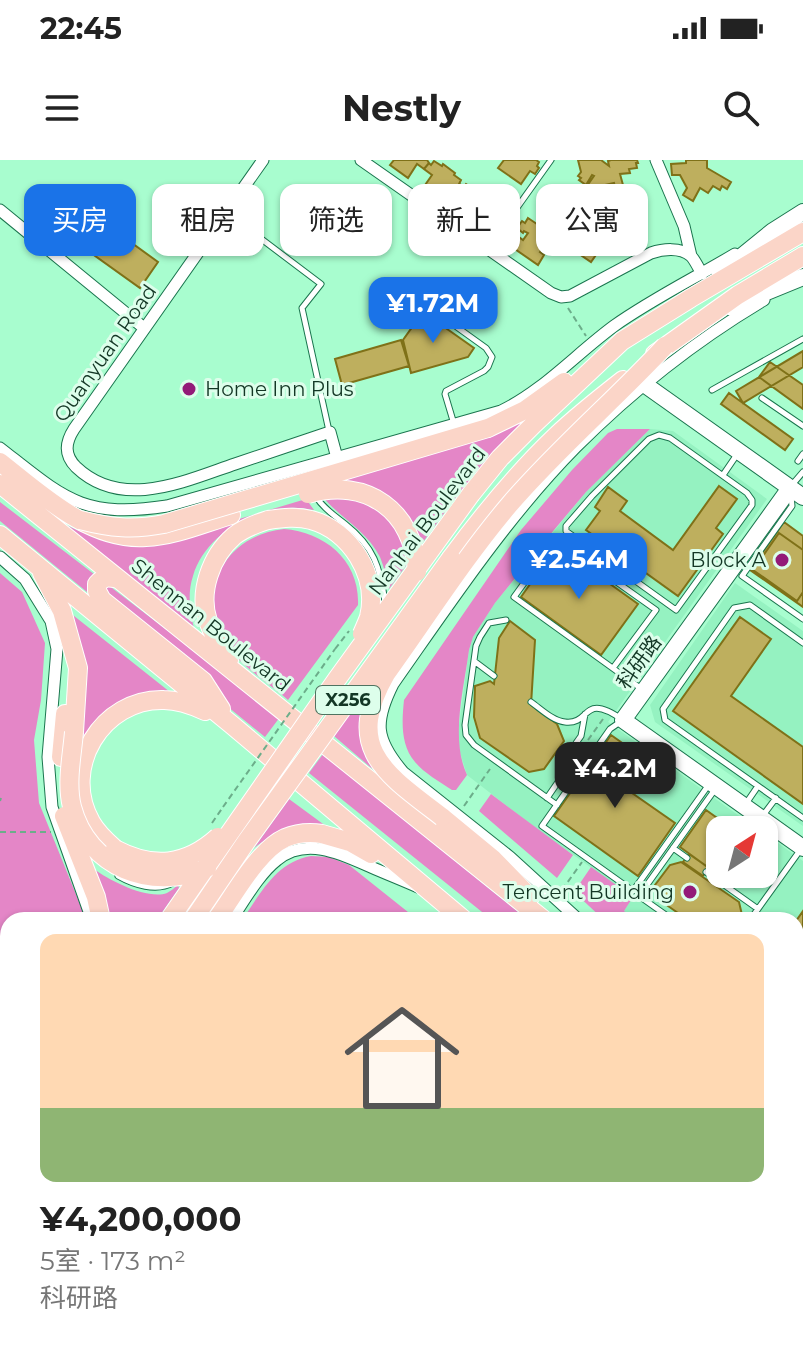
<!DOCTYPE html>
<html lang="zh">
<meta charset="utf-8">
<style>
body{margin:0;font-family:Montserrat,"Noto Sans SC",sans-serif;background:#f6f6f6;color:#222;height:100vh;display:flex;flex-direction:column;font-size:30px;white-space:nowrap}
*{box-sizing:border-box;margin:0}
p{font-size:26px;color:#767676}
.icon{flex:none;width:44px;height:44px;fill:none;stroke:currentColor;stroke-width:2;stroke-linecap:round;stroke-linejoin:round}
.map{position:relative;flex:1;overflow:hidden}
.side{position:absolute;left:0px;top:752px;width:804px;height:440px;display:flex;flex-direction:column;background:#fff;border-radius:24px 24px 0 0;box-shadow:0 2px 6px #0004}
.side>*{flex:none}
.guide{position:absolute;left:24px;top:24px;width:756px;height:72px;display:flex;gap:16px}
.needle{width:52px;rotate:36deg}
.controls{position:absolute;left:706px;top:656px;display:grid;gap:16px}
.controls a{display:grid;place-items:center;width:72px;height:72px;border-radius:16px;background:#fff;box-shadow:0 2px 6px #0004;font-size:40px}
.price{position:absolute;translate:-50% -68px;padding:0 18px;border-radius:16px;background:#1a73e8;color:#fff;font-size:26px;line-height:52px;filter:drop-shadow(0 2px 4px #0008)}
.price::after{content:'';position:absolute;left:50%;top:48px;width:24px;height:18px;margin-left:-12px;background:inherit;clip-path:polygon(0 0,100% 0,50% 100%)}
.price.selected{background:#222;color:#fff}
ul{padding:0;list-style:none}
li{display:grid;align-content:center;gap:16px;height:424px;padding:0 40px}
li+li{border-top:2px solid #e0e0e0}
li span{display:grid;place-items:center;height:248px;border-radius:16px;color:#555}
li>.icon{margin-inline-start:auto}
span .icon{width:144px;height:144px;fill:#fffc;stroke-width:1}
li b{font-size:34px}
.pill{padding:0 28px;border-radius:16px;background:#fff;box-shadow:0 2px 6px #0004;font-size:28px;line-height:72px}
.pill.selected{background:#1a73e8;color:#fff}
.status{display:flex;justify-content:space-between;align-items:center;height:56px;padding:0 40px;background:#fff;direction:ltr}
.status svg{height:22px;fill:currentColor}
header{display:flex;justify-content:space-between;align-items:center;height:104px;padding:0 40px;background:#fff;font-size:36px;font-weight:700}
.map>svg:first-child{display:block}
</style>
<div class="status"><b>22:45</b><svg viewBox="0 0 49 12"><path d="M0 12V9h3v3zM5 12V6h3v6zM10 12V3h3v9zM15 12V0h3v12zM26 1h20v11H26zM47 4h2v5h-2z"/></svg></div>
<header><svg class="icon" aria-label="menu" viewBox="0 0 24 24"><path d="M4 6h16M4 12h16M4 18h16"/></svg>Nestly<svg class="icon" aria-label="search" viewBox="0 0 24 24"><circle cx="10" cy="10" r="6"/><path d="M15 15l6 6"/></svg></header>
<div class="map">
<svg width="803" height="1192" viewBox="0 0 803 1192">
<rect width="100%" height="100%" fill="#a8fdcf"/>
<!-- built -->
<path fill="#95f2c1" d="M650 269 673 271 767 339 608 562 759 670H720V714H764V673L803 701V870L796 879V760H637L624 751 632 737 533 666 467 615 459 589 458 573 469 490 473 477 495 443 586 332Z
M735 423 803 471V666L655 562 650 545Z
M796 1130 803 1135V1192H26L33 1184H796Z"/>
<!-- green -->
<path fill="#f799d9" d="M33 1184H434L436 1192H26Z"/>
<!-- forest -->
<path fill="#e486c7" d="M548 239 470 320 450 345 389 429C387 418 384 407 380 397 367 371 339 357 321 335L342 318Z
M617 269H650L586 332 554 370 495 443 473 477 469 490C464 529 450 578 467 615L456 630H452C440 622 424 613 415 602 400 585 402 560 404 540L521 370 572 310 608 273Z
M306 339 314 350C306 349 298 347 289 348 250 349 204 377 193 416 187 434 190 454 195 472L51 358 79 371 106 378 172 379Z
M0 342 280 557 265 577 0 361Z
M284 369C325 372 360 401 358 445L288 540C269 523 237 504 225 482 195 430 226 375 284 369Z
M0 413 22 432 45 483 41 540 34 580 39 643 86 759 8 760V934L0 946Z
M64 448 175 536 90 570 82 581 75 598 82 511Z
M370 526C355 566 356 575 376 612L334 576Z
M323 594 528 760H492L309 613Z
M491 634 573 695 557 718 479 651Z
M289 639 334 672C296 670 286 664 254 688Z
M311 696 329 697 349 705 418 760H242C261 733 276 702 311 696Z
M591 707 633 737 624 751 637 760H604L574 732Z
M94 709C110 721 148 740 167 733 171 731 174 728 178 725L179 728 157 760H108Z
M8 1076V1184H30L23 1192H0V1087Z"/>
<!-- building -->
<path fill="#beaf5e" stroke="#7f7118" stroke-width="2" d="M394 0H427L429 3 424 9 417 4 408 18 390 5Z
M504 0H536L539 2 537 6 539 8 535 14 530 11 521 24 498 8Z
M578 0H601L609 6 608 1 611 0H637L638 3H636L637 8 629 9 630 13 620 14 623 25 615 27 614 23 601 26 598 30 595 28 594 30 587 26 594 16 592 15 586 25 579 20 581 18 578 16 581 12Z
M686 0H707V8L731 22 727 29 722 26 720 30 713 26 708 33 700 28 693 41 683 35 687 28 680 15H672L671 4 686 3Z
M434 1 442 6 443 4 455 13 454 15 461 20 459 24 461 25 457 32 449 27 440 40 423 28 432 15 424 9 429 3 431 5Z
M466 24 474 29 475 27 488 35 486 37 494 43 491 46 493 48 489 55 482 49 472 63 455 50 464 37 457 32 461 25 464 27Z
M579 55 616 80 610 88 606 85 605 87 599 83 594 90 598 92 591 102 563 83 570 73 577 78 582 71 573 63Z
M96 57 158 102 140 128 77 83Z
M528 58 559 79 556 84 559 86 553 94 545 85 540 92 544 95 538 105 509 85 516 75 523 80 528 73 524 71 523 73 517 68 522 61 525 63Z
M423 152 474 188 468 197 411 213 403 180Z
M401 180 409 206 342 225 335 199Z
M803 191V207L743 243 736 231Z
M770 202 803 225V249L759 217Z
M729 233 793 279 785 290 721 244Z
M719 326 737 339 716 368 723 374 678 436 586 370 600 351 595 347 608 327 627 341 620 351 673 390Z
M784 362 803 376V447L750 410Z
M779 373 803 390V432L797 441 753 410Z
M557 386 638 444 601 495 521 437Z
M740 457 771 479 731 536 803 587V644L673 551Z
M510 461 535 480 531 545 557 564 564 581 544 609 529 612 480 578 474 557 475 526 490 521 494 524 499 478Z
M611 575 642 597 622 626 675 663 638 716 554 656Z
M706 650 734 670H720V693L709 708 680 687Z
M689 694 709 708 703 716 683 702Z
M681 702 739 742 742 755 738 760H688L658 739 655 725 670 705Z
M803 751V854L802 855 796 851V761Z
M502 1184H526L528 1192H504Z
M545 1184H567L569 1192H547Z
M763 1184H782L793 1192H757Z"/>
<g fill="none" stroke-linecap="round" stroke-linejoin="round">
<!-- lane casing -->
<g stroke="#1a754e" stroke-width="7">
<path id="lane" d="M227 53 321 124 302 148 329 271
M489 87 551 0
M422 142 486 188 492 197 488 207 484 211 446 231 445 234 454 264
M712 230 803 179
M762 238 803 266
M659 275 670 278 747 333 752 340V345L676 450 566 371V366L592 336 649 279Z
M798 301 803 294
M723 315 738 293
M791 326 803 312
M791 336 792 346 742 416 803 459
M317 338C324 349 335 356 345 364 374 387 380 407 385 442
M506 460 489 463 480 477 476 486 465 565 466 575 474 585 557 645
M803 483 750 445 734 448 663 549 665 560 803 658
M474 501 494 516
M613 508 656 450 556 379 514 437 643 530
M531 542C541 549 553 561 565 562 592 565 581 531 623 560L610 569 542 666 633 731 710 623
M576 583 581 576 585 554
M547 638 571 603
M747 642 758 626
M764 654 776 638
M673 688 687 698
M706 712 758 749
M118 716C134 725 156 732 173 723
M673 760 639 736 716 628
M750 760 801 689
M796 866 803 871
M796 1100 803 1101
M796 1112 803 1108
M204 1184 214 1192
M582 1184 585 1192"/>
</g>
<!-- street casing -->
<g stroke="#1a754e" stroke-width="13">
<path id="street" d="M263 0 74 269C65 283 64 295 76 307 122 351 185 321 235 304 267 293 298 283 330 272L337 298
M361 0 551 133 561 137 570 136 651 93C663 89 680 87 691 96 695 100 699 109 702 114
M656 0 684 66 691 96
M0 50 144 168
M0 288C64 338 82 359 167 346L501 251C543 231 576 194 614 166 652 139 695 118 735 94
M0 397 25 419 51 461 57 489 48 597 52 647 92 760
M231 760C244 741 259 714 277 700 306 676 342 694 371 707 387 714 402 720 418 727
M579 760 510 697 403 612C375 579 374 562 393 524 450 443 506 358 576 287 633 230 695 181 764 140
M796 1149 803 1154
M473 1184 476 1192"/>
</g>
<!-- secondary casing -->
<g stroke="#1a754e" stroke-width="18">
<path id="secondary" d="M720 114 773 71 803 52
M730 147 803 117
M644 224 803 337
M790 328 623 560 803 688
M796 937 803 942
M796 1044 803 1050"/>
</g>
<!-- primary casing -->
<g stroke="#fff" stroke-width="20">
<path id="primary" d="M655 194 738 135 803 96
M488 268 525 250 564 222
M0 302C41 334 90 381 146 377 174 376 204 363 231 355
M0 324 544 760
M471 334 500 298 534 264 622 181 691 138 803 72
M0 375 232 565 464 760
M451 398C483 355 517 313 556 276 577 256 600 238 623 220
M42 413 62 451 78 508 74 572
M118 419C108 417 104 416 97 424V431L102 440 203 521 221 549
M229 500C221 488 213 475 208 461 198 432 211 396 234 376 244 368 255 364 268 360
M61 597 65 554
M442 657 493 699 530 737
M322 674 350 682 371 694
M115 689C106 681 97 673 91 662 60 608 102 538 164 540 179 540 192 545 205 551
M796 959 803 964
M0 1013 8 1001
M796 1024 803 1030
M0 1043 8 1031"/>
</g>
<!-- path -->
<path stroke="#6cad8a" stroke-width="2" stroke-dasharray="6 4" stroke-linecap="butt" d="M568 148 586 176
M335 489 349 471
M588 580 603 559
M0 641 1 638
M464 646 490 609
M212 663 223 647
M0 672H51
M562 730 582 702
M73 1184 85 1186 86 1184
M30 1192 37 1184
M303 1192 306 1185 313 1184
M367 1192 378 1184"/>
<!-- lane -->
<use href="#lane" stroke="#fff" stroke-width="5"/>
<!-- street -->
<use href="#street" stroke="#fff" stroke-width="11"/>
<!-- secondary -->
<use href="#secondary" stroke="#fff" stroke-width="16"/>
<!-- primary -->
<use href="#primary" stroke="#fbd5c8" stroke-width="18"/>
<!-- primary-bridge casing -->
<g stroke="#fff" stroke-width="20" stroke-linecap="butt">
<path id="primary-bridge" d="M308 334C367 317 414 351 417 412
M80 360C111 368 133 370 164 364L488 268
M268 360C282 358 297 356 311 360 350 370 379 416 369 457 367 463 364 469 362 474
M74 572C72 596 66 623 72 647 88 708 152 732 207 708
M64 656 96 737 101 760
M442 657C386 614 343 589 386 514 427 457 465 397 510 344 558 288 615 240 665 186
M115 689C153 709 186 706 218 677
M169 760 337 519 471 334
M193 760 246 682 451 398
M216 760C234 736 257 691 285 678 297 673 309 672 322 674"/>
</g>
<!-- path-bridge -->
<path stroke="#6cad8a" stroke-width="2" stroke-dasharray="6 4" stroke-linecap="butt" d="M223 647 335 489"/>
<!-- primary-bridge -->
<use href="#primary-bridge" stroke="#fbd5c8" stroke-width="18"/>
</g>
<!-- markers -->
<g fill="#931b78" stroke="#ddfeeb" stroke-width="3">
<circle cx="189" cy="229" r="8"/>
<circle cx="782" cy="400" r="8"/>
<circle cx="690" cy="732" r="8"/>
</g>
<g text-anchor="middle" stroke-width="6" stroke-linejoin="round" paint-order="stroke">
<!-- shield labels -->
<rect fill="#ddfeeb" stroke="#507360" stroke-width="2" x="316" y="526" width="64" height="28" rx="6"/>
<g font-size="18" font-weight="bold" fill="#133725">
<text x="348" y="546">X256</text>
</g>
<!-- street labels -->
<g font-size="20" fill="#133725" stroke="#ddfeeb">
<text transform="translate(105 193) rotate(-55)" y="7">Quanyuan Road</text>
<text transform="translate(427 361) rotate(-53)" y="7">Nanhai Boulevard</text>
<text transform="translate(211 465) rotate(39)" y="7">Shennan Boulevard</text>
<text transform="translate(639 502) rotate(-54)" y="7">科研路</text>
</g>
<!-- poi labels -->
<g font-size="20" fill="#133725" stroke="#ddfeeb" text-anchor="end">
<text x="205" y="236" text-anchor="start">Home Inn Plus</text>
<text x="766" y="407">Block A</text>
<text x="674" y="739">Tencent Building</text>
</g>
</g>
</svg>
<div class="controls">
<a><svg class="needle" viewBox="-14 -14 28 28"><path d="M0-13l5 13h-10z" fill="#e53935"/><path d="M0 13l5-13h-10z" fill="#767676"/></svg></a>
</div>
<b class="price" style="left:433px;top:185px">¥1.72M</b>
<b class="price" style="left:579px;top:441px">¥2.54M</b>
<b class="price selected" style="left:615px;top:650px">¥4.2M</b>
<div class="guide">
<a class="pill selected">买房</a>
<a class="pill">租房</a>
<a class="pill">筛选</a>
<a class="pill">新上</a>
<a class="pill">公寓</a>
</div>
<section class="side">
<ul>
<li><span style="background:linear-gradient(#ffd9b3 70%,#8fb573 0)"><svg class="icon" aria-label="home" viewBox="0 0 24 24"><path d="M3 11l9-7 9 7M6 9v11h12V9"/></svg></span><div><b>¥4,200,000</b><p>5室 · 173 m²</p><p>科研路</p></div></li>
</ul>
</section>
</div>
